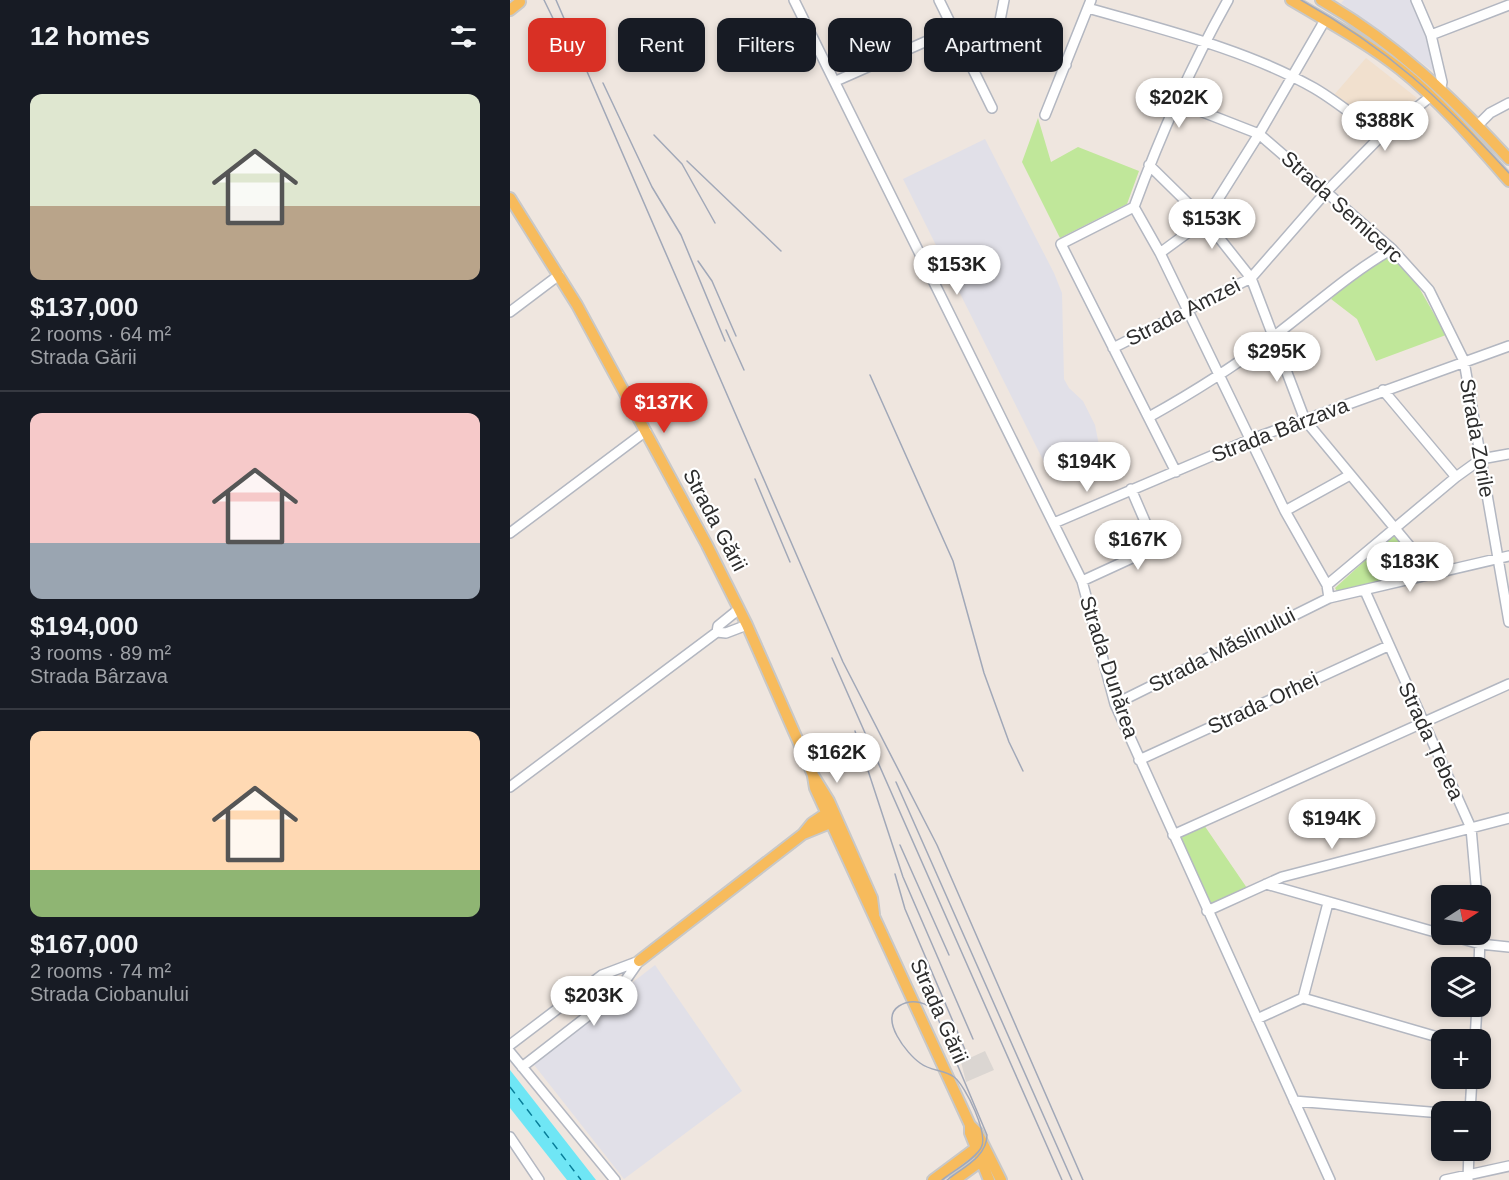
<!DOCTYPE html>
<meta charset="utf-8">
<style>
body{margin:0;font-family:Arial,sans-serif;background:#242831;color:#f1f3f6;height:100vh;display:flex;flex-direction:column;font-size:22px;white-space:nowrap}
*{box-sizing:border-box;margin:0}
p{font-size:20px;color:#9ea1a6}
.icon{flex:none;width:33px;height:33px;fill:none;stroke:currentColor;stroke-width:2;stroke-linecap:round;stroke-linejoin:round}
.map{position:relative;flex:1;overflow:hidden}
.side{display:flex;flex-direction:column;background:#171b24;width:510px}
.side>*{flex:none}
.hud{position:absolute;left:18px;top:18px;width:570px;height:54px;display:flex;gap:12px}
.needle{width:39px;rotate:78deg}
.controls{position:absolute;left:921px;top:885px;display:grid;gap:12px}
.controls a{display:grid;place-items:center;width:60px;height:60px;border-radius:12px;background:#171b24;box-shadow:0 3px 9px #0003;font-size:30px}
.price{position:absolute;translate:-50% -51px;padding:0 14px;border-radius:21px;background:#fff;color:#222;font-size:20px;line-height:39px;filter:drop-shadow(0 2px 3px #0008)}
.price::after{content:'';position:absolute;left:50%;top:36px;width:18px;height:14px;margin-left:-9px;background:inherit;clip-path:polygon(0 0,100% 0,50% 100%)}
.price.current{background:#d93025;color:#fff}
ul{padding:0;list-style:none}
li{display:grid;align-content:center;gap:12px;height:318px;padding:0 30px}
li+li{border-top:2px solid #363941}
li span{display:grid;place-items:center;height:186px;border-radius:12px;color:#555}
li>.icon{margin-inline-start:auto}
span .icon{width:108px;height:108px;fill:#fffc;stroke-width:1}
li b{font-size:26px}
h2{display:flex;justify-content:space-between;align-items:center;height:72px;padding:0 30px;font-size:26px}
.chip{padding:0 21px;border-radius:12px;background:#171b24;box-shadow:0 3px 9px #0003;font-size:21px;line-height:54px}
.chip.current{background:#d93025;color:#fff}
main{display:flex;flex:1;min-height:0}
.map>svg:first-child{display:block}
</style>
<main>
<section class="side">
<h2>12 homes<svg class="icon" aria-label="filters" viewBox="0 0 24 24"><path d="M4 7h16M4 17h16"/><circle cx="9" cy="7" r="2"/><circle cx="15" cy="17" r="2"/></svg></h2>
<ul>
<li><span style="background:linear-gradient(#dfe7d0 60%,#b9a48a 0)"><svg class="icon" aria-label="home" viewBox="0 0 24 24"><path d="M3 11l9-7 9 7M6 9v11h12V9"/></svg></span><div><b>$137,000</b><p>2 rooms · 64 m²</p><p>Strada Gării</p></div></li>
<li><span style="background:linear-gradient(#f6c9c9 70%,#9aa5b1 0)"><svg class="icon" aria-label="home" viewBox="0 0 24 24"><path d="M3 11l9-7 9 7M6 9v11h12V9"/></svg></span><div><b>$194,000</b><p>3 rooms · 89 m²</p><p>Strada Bârzava</p></div></li>
<li><span style="background:linear-gradient(#ffd9b3 75%,#8fb573 0)"><svg class="icon" aria-label="home" viewBox="0 0 24 24"><path d="M3 11l9-7 9 7M6 9v11h12V9"/></svg></span><div><b>$167,000</b><p>2 rooms · 74 m²</p><p>Strada Ciobanului</p></div></li>
</ul>
</section>
<div class="map">
<svg width="999" height="1180" viewBox="0 0 999 1180">
<rect width="100%" height="100%" fill="#efe6df"/>
<!-- industrial -->
<path fill="#e1e0e8" d="M834 0H901L914 27 927 74 831 3Z
M475 139 544 273 552 293 554 379 559 388 573 401 585 425 589 445 586 454 538 470 393 179Z
M145 965 232 1091 114 1179 21 1061Z"/>
<!-- education -->
<path fill="#f1e0ce" d="M856 58 907 98 869 130 824 95Z"/>
<!-- green -->
<path fill="#c0e79a" d="M528 118 541 162 568 147 629 171 617 204 550 238 512 162Z
M881 254 907 284 936 335 866 361 847 319 821 299 853 270Z
M884 534 913 570 828 593 825 588Z
M694 825 737 888 700 907 668 837Z"/>
<!-- plaza -->
<path fill="#dbd6d2" d="M475 1051 484 1070 456 1082 451 1062Z"/>
<!-- water -->
<path fill="#6fe6f5" d="M0 1070 86 1180H57L0 1108Z"/>
<g fill="none" stroke-linecap="round" stroke-linejoin="round">
<!-- ferry -->
<path stroke="#087d98" stroke-width="1.5" stroke-dasharray="8 6" stroke-linecap="butt" d="M0 1087 71 1180"/>
<!-- minor casing -->
<g stroke="#b3b7c1" stroke-width="12">
<path id="minor" d="M284 0 572 581 605 704 820 1180
M429 0 482 108
M906 0 921 35 932 82 931 87
M578 8C654 30 735 49 804 88 828 102 849 120 871 136
M921 35 999 5
M487 36 494 0
M326 81 451 26 487 36 556 65
M667 102 749 134 882 249 919 290 954 361 999 622
M535 115 581 0
M968 125 980 113 999 103
M639 165 695 220 741 278 795 420 922 573
M624 207 650 253 775 511 817 585 819 598
M650 253 695 220 749 134 815 20
M0 312 49 275
M603 348 741 278 817 191 871 136 920 97
M873 390 946 477
M639 417C682 393 728 364 767 334 805 305 840 273 882 249
M666 472 551 244 624 207C650 136 681 66 718 0
M775 511 840 475
M544 523 739 440 999 346
M0 533 136 431
M572 581 646 547 621 489
M817 585 946 477 971 459 999 454
M855 591 961 828 967 896
M229 609 208 626 207 632 216 633 237 625
M605 704 819 598 999 556
M629 760 878 646
M0 787 207 632
M663 835 999 684
M756 884 932 934
M697 911 772 877 999 818
M935 934 970 944 999 947
M969 968 970 934
M793 998 938 1040
M747 1019 793 998 818 903
M965 1040 967 1006
M0 1045 92 975 129 961
M0 1052 105 1180
M12 1067 106 994 129 961
M784 1101 932 1113
M960 1112 962 1078
M0 1137 29 1180
M935 1180 999 1166
M958 1180 959 1150"/>
</g>
<!-- major casing -->
<g stroke="#c8c8c8" stroke-width="14">
<path id="major" d="M781 0C818 22 856 42 890 69 930 101 965 142 999 181
M811 0C884 42 942 97 999 159
M0 10 10 2
M0 198 67 305 197 545 237 625 303 775 319 801 362 898 364 914
M303 776 305 788 460 1125V1133L479 1180
M293 834 325 821
M129 961 293 834 302 823 320 811
M460 1125 467 1132 491 1180
M423 1180 470 1145
M445 1180 474 1159"/>
</g>
<!-- minor -->
<use href="#minor" stroke="#fff" stroke-width="9"/>
<!-- major -->
<use href="#major" stroke="#f7bb5c" stroke-width="10"/>
<!-- tram -->
<path stroke="#a1a8b8" stroke-width="1.5" d="M791 0C879 49 932 100 999 173
M432 1180C443 1171 463 1161 471 1148 479 1135 456 1086 444 1077 435 1070 420 1071 410 1063 397 1054 369 1019 389 1006 402 998 419 1002 426 1014L477 1135C477 1157 452 1168 437 1180"/>
<!-- rail -->
<path stroke="#a1a8b8" stroke-width="1.5" d="M34 0 53 39
M46 0 333 662 427 845 573 1180
M93 83 142 187 171 235 215 341
M144 135 172 164 205 223
M177 161 271 251
M188 261 202 281 226 336
M216 330 234 370
M360 375 443 561 474 673 499 742 513 771
M245 479 280 562
M322 658 552 1180
M345 731 393 877 463 1039
M386 782 562 1180
M390 845 439 955
M385 874 395 909 456 1052"/>
</g>
<g text-anchor="middle" stroke-width="4.5" stroke-linejoin="round" paint-order="stroke">
<!-- street labels -->
<g font-size="21" fill="#2d2d2d" stroke="#fff">
<text transform="translate(832 207) rotate(42)" y="7">Strada Semicerc</text>
<text transform="translate(673 312) rotate(-27)" y="7">Strada Amzei</text>
<text transform="translate(770 430) rotate(-21)" y="7">Strada Bârzava</text>
<text transform="translate(967 438) rotate(80)" y="7">Strada Zorile</text>
<text transform="translate(205 520) rotate(62)" y="7">Strada Gării</text>
<text transform="translate(712 650) rotate(-27)" y="7">Strada Măslinului</text>
<text transform="translate(599 667) rotate(72)" y="7">Strada Dunărea</text>
<text transform="translate(753 703) rotate(-25)" y="7">Strada Orhei</text>
<text transform="translate(921 741) rotate(65)" y="7">Strada Țebea</text>
<text transform="translate(429 1011) rotate(66)" y="7">Strada Gării</text>
</g>
</g>
</svg>
<div class="controls">
<a><svg class="needle" viewBox="-14 -14 28 28"><path d="M0-13l5 13h-10z" fill="#e53935"/><path d="M0 13l5-13h-10z" fill="#9ea1a6"/></svg></a>
<a><svg class="icon" aria-label="layers" viewBox="0 0 24 24"><path d="M12 4l9 5-9 5-9-5zM3 14l9 5 9-5"/></svg></a>
<a>+</a>
<a>−</a>
</div>
<b class="price" style="left:669px;top:129px">$202K</b>
<b class="price" style="left:875px;top:152px">$388K</b>
<b class="price" style="left:702px;top:250px">$153K</b>
<b class="price" style="left:447px;top:296px">$153K</b>
<b class="price" style="left:767px;top:383px">$295K</b>
<b class="price current" style="left:154px;top:434px">$137K</b>
<b class="price" style="left:577px;top:493px">$194K</b>
<b class="price" style="left:628px;top:571px">$167K</b>
<b class="price" style="left:900px;top:593px">$183K</b>
<b class="price" style="left:327px;top:784px">$162K</b>
<b class="price" style="left:822px;top:850px">$194K</b>
<b class="price" style="left:84px;top:1027px">$203K</b>
<div class="hud">
<a class="chip current">Buy</a>
<a class="chip">Rent</a>
<a class="chip">Filters</a>
<a class="chip">New</a>
<a class="chip">Apartment</a>
</div>
</div>
</main>
